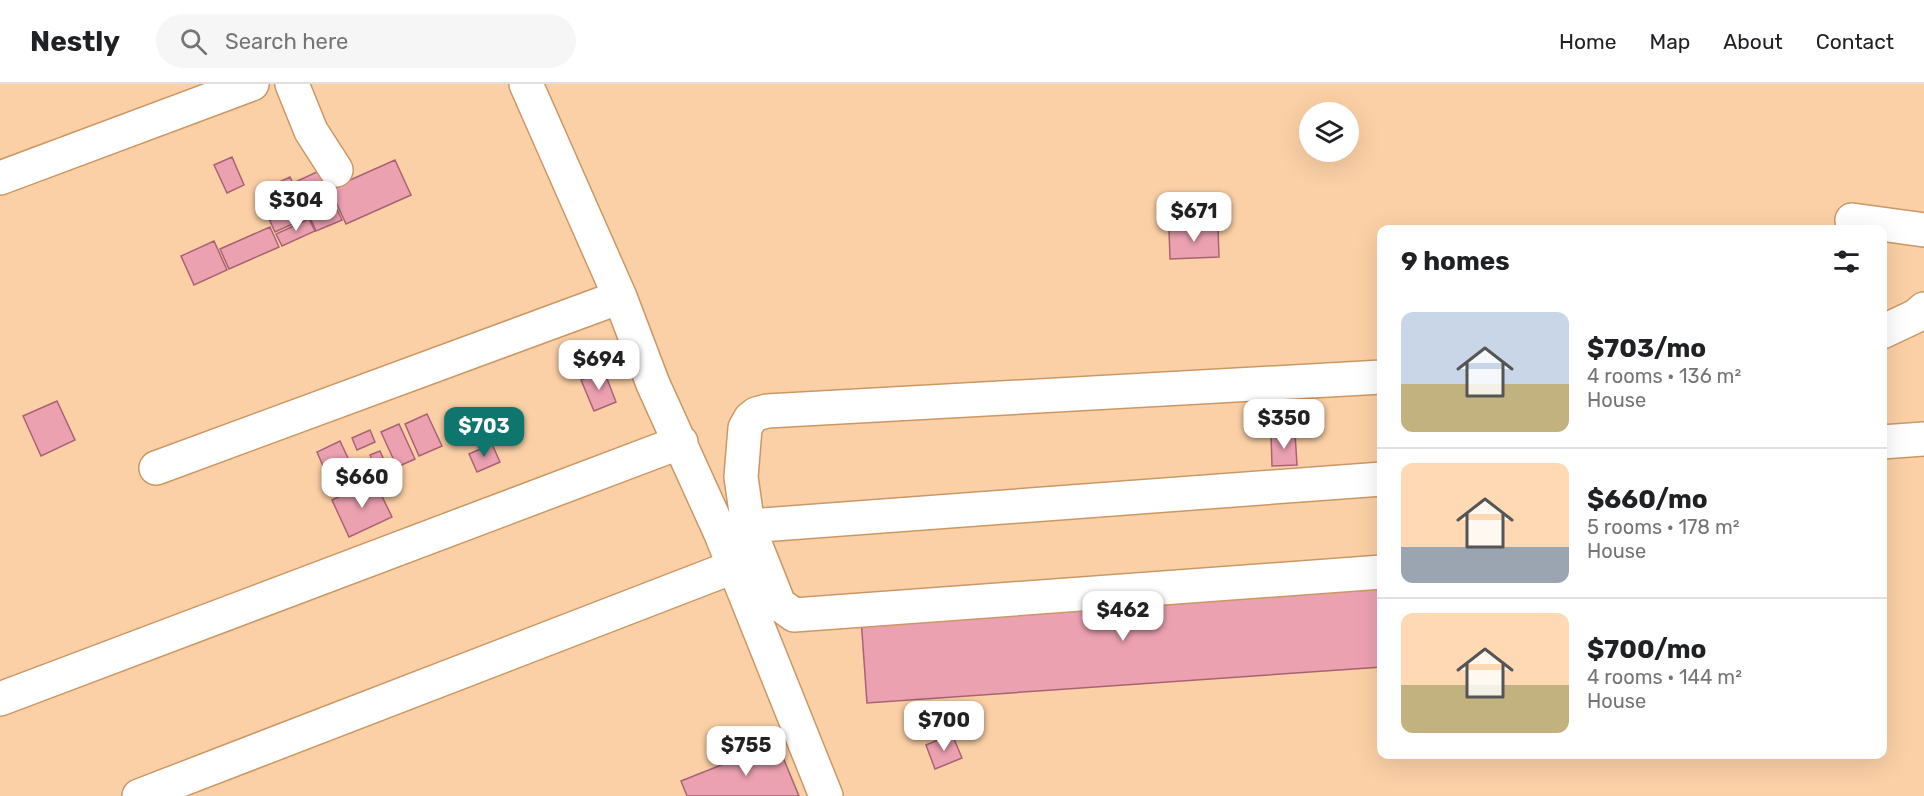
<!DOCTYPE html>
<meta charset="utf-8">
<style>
body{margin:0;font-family:Rubik,sans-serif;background:#f6f6f6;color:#202124;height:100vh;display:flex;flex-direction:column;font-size:22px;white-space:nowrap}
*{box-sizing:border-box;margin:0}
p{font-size:20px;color:#757577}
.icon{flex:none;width:33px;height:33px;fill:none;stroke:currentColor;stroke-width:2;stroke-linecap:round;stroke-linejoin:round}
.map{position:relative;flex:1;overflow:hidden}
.sheet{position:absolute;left:1377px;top:141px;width:510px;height:534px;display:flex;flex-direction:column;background:#fff;border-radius:12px;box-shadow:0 6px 24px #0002}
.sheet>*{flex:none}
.fabs{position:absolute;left:1299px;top:18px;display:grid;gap:12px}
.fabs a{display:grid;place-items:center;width:60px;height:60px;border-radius:50%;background:#fff;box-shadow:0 6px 24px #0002;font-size:30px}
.price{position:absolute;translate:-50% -51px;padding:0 14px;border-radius:12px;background:#fff;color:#222;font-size:20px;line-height:39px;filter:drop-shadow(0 2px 3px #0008)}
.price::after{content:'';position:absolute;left:50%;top:36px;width:18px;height:14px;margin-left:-9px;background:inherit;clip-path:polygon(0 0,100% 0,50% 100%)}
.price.active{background:#0f766e;color:#fff}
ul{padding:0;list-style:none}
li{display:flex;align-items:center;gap:18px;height:150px;padding:0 24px}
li+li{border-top:2px solid #e0e0e0}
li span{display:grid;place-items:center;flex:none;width:168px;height:120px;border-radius:12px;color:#555}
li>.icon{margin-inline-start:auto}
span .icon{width:72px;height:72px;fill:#fffc;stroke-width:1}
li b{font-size:26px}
h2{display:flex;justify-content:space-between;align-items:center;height:72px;padding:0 24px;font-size:26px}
header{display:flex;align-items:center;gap:36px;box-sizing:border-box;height:84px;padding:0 30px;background:#fff;border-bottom:2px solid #e0e0e0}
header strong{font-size:28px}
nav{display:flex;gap:33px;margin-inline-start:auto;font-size:21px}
.search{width:420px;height:54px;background:#f6f6f6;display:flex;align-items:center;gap:15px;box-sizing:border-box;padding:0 21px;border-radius:33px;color:#757577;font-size:22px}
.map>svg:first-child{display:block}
</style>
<header>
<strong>Nestly</strong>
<div class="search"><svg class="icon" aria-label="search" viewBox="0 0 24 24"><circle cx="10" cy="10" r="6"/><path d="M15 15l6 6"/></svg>Search here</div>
<nav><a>Home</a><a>Map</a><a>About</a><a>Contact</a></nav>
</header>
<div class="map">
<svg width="1924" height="712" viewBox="0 0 1924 712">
<rect width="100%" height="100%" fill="#fbd0a6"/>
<!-- building -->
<path fill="#eca1b1" stroke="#a86373" stroke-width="1.5" d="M232 73 244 101 227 109 214 81Z
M395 76 411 111 346 140 330 105Z
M319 87 333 119 309 130 295 98Z
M290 93 308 133 275 148 257 108Z
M334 119 342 136 316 147 309 131Z
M309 135 315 147 282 162 276 150Z
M270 143 279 163 229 185 220 165Z
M1218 143 1219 173 1170 175 1169 145Z
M214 157 227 186 194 201 181 172Z
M604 287 616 318 594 327 581 296Z
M57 317 75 356 41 372 23 332Z
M427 330 442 362 419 372 405 340Z
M399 340 415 375 397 383 381 348Z
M370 346 375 358 357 366 352 354Z
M1295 349 1297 381 1272 382 1271 350Z
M340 357 354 387 330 398 317 368Z
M492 360 500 378 477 388 469 370Z
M380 367 388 385 378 390 370 371Z
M374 396 392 433 349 453 332 416Z
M1382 497V583L867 619 861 534Z
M952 650 962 674 935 685 926 661Z
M777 659 799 712H687L681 697Z"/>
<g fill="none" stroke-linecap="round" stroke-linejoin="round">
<!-- minor casing -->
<g stroke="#cb9865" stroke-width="36">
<path id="minor" d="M292 0 311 47 336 86
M526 0 620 213 653 300 721 450 826 712
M0 94 252 0
M1852 136 1924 146
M1882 248 1916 232 1924 225
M1382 293 767 327 756 330 750 335 745 344 741 393 748 442 779 520 794 531 1382 488
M1882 358 1924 355
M156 384 620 213
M748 442 1382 395
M0 615 681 358
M139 712 733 483"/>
</g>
<!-- minor -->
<use href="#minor" stroke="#fff" stroke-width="33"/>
</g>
</svg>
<div class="fabs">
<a><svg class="icon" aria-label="layers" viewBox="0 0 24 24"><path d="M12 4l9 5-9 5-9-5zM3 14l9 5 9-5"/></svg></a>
</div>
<b class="price" style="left:296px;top:148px">$304</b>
<b class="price" style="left:1194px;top:159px">$671</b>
<b class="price" style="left:599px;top:307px">$694</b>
<b class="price" style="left:1284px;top:366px">$350</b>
<b class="price active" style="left:484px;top:374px">$703</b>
<b class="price" style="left:362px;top:425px">$660</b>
<b class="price" style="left:1123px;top:558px">$462</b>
<b class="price" style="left:944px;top:668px">$700</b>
<b class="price" style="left:746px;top:693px">$755</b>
<section class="sheet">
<h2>9 homes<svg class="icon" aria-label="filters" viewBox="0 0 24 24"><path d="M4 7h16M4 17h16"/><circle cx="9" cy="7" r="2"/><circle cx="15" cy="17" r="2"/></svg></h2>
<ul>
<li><span style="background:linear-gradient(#c9d6e8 60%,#c2b280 0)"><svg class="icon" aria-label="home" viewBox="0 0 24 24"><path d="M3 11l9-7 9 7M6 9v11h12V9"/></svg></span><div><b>$703/mo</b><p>4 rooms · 136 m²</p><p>House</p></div></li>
<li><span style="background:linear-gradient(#ffd9b3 70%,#9aa5b1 0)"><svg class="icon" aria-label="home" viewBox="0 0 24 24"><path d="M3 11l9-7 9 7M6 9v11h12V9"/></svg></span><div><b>$660/mo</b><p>5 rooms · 178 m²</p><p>House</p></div></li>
<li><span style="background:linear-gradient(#ffd9b3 60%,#c2b280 0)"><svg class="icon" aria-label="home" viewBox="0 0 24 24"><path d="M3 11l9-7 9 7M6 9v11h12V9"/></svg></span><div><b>$700/mo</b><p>4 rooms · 144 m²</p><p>House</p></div></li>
</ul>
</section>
</div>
